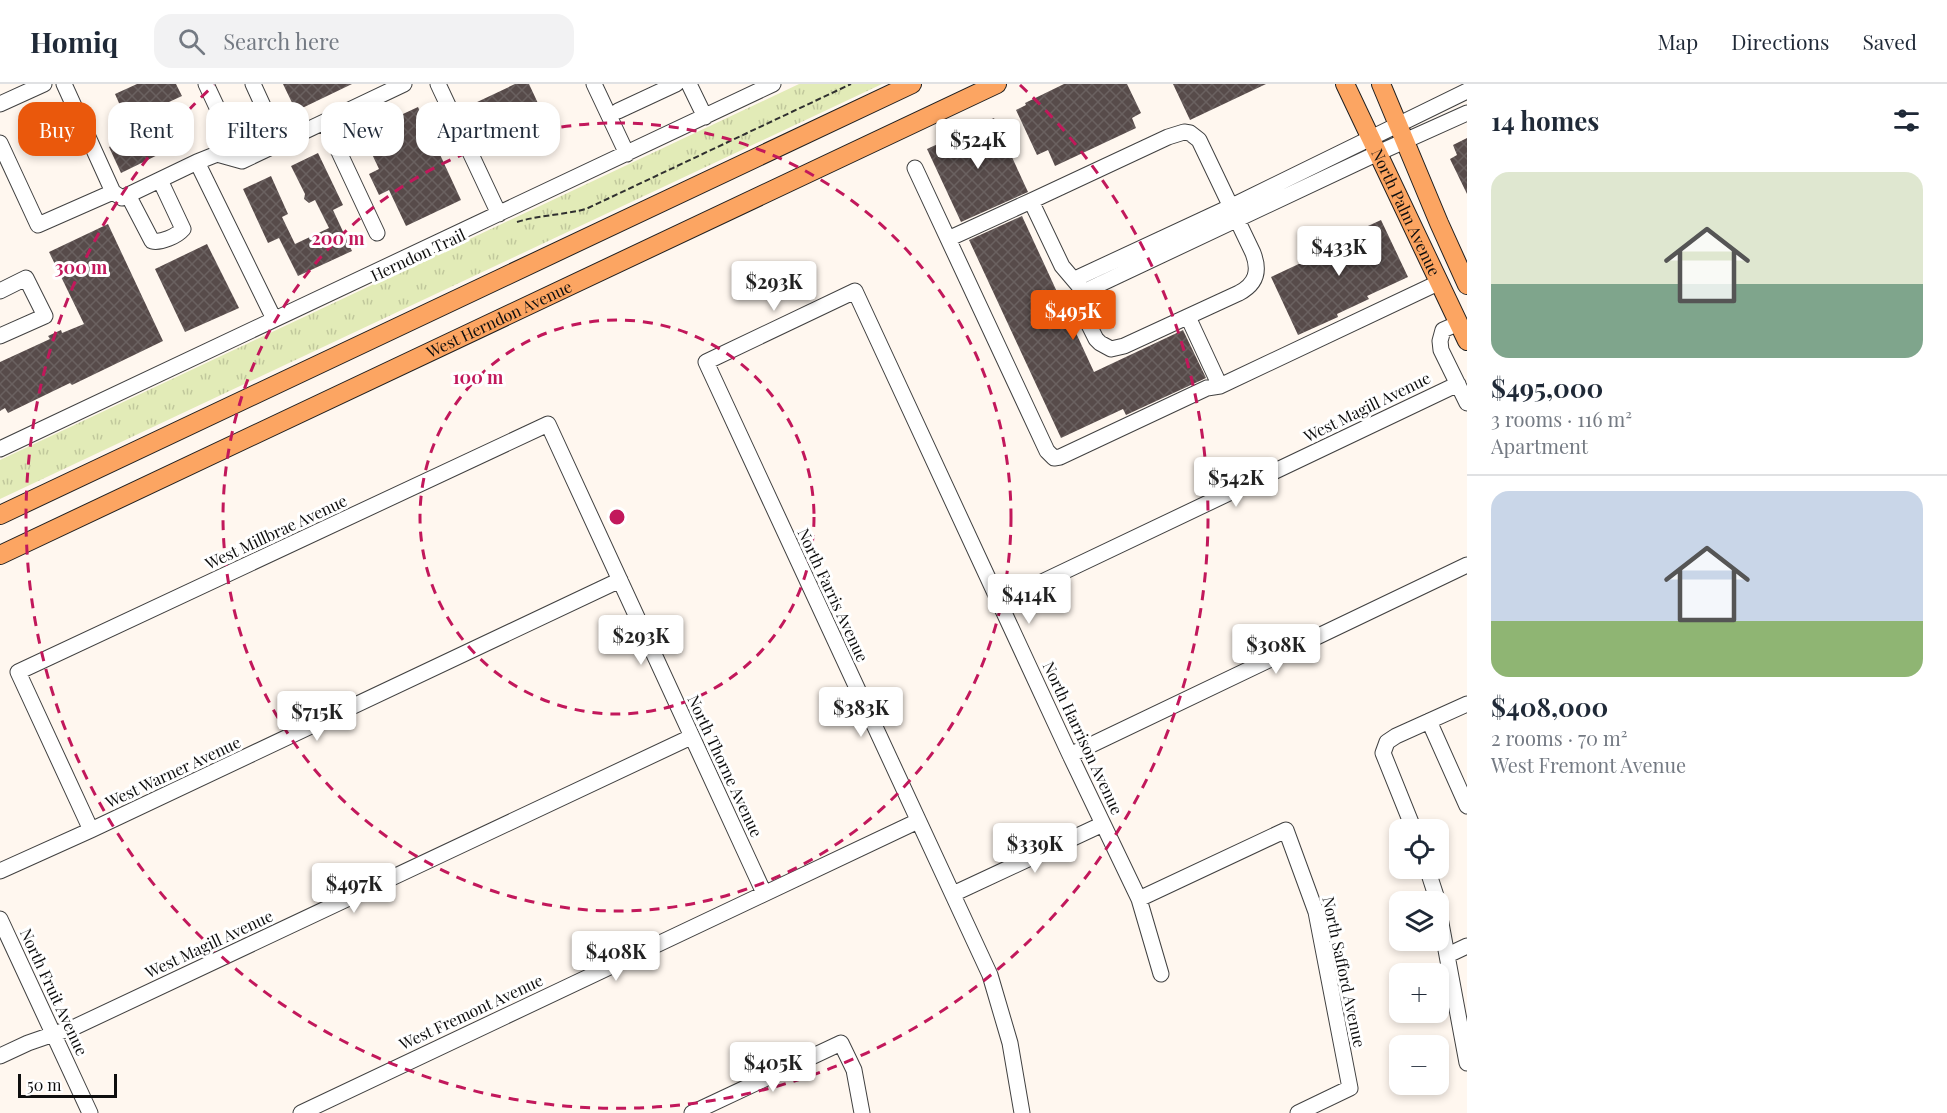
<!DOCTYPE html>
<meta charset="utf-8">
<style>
body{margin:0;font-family:"Playfair Display",serif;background:#f2f2f3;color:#1f2937;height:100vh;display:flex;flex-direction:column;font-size:22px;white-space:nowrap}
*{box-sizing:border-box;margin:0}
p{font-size:20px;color:#747a83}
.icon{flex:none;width:33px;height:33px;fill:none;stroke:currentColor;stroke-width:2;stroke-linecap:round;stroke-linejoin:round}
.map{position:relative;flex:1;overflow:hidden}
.side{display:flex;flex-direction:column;background:#fff;width:480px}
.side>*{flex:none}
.top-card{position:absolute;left:18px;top:18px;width:570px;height:54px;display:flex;gap:12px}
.fabs{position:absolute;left:1389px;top:735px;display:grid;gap:12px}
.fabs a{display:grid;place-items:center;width:60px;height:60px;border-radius:12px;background:#fff;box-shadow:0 3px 9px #0003;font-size:30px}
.scale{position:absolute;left:18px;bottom:15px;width:99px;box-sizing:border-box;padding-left:6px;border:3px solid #0e0e0e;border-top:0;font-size:16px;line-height:21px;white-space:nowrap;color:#0e0e0e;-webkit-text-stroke:4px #fff;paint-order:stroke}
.price{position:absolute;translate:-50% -51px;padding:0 14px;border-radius:6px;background:#fff;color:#222;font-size:20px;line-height:39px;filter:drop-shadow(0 2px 3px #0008)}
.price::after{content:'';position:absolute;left:50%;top:36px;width:18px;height:14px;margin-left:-9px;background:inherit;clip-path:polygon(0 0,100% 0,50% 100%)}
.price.selected{background:#ea580c;color:#fff}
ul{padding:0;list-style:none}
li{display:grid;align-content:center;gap:12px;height:318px;padding:0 24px}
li+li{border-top:2px solid #e0e1e3}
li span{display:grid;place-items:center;height:186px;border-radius:18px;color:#555}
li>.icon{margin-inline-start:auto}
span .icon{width:108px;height:108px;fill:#fffc;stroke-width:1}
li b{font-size:26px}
h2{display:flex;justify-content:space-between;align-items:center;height:72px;padding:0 24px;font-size:26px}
.chip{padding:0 21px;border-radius:18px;background:#fff;box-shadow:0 3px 9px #0003;font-size:21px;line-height:54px}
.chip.selected{background:#ea580c;color:#fff}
header{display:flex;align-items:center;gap:36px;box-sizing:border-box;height:84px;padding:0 30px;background:#fff;border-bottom:2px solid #e0e1e3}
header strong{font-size:28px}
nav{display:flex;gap:33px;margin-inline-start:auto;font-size:21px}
.search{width:420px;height:54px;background:#f2f2f3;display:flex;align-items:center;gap:15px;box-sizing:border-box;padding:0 21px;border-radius:18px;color:#747a83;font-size:22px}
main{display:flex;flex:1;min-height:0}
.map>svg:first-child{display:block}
</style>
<header>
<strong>Homiq</strong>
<div class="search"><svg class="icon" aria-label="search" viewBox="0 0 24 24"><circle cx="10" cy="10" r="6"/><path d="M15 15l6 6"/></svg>Search here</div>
<nav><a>Map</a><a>Directions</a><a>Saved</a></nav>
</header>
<main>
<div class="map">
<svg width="1467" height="1029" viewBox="0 0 1467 1029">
<defs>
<pattern id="park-tufts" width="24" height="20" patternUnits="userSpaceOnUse" patternTransform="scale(1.5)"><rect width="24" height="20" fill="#e2ebb7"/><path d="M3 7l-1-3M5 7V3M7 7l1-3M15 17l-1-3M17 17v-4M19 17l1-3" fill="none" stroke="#c1c89c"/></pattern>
<pattern id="building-cross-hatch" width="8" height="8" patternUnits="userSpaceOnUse" patternTransform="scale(1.5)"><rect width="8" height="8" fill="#574b4a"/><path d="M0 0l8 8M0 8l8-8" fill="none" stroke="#6a6160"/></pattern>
</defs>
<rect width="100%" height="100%" fill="#fff7ef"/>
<!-- park -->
<path fill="url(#park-tufts)" d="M799 0H882L0 415V376Z"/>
<!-- building -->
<path fill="url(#building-cross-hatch)" d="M137 0H176L182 12 156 24 174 63 121 89 109 63 133 51 115 10Z
M283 0H352L296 27Z
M515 0H529L550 45 498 70 475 19Z
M1064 0H1127L1141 29 1132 34 1136 44 1055 82 1048 66 1037 71 1016 26 1026 21 1025 19Z
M1173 0H1266L1190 36Z
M418 23 461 116 406 142 389 106 379 111 369 90 379 85 362 49Z
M994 34 1028 108 961 138 927 65Z
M1467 54V110L1450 75 1457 71 1453 61Z
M318 69 343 121 333 126 352 167 298 192 279 154 268 159 243 105 271 92 288 130 282 133 295 160 329 144 315 116 309 119 304 115 305 110 291 82Z
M1022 132 1094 288 1183 246 1206 294 1126 331 1123 325 1061 354 969 156Z
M1381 136 1408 193 1367 212 1369 215 1337 230 1338 233 1298 251 1271 193 1320 170 1318 165Z
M108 140 163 257 72 301 70 299 8 329 5 324 0 327V278L50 255 48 252 61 246 62 249 84 240 49 168Z
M207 160 239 224 185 248 155 185Z"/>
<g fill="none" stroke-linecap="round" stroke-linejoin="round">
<!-- minor casing -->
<g stroke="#414141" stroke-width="17">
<path id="minor" d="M64 0 113 108 122 114 197 78 274 235
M253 0 280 59
M438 0 499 130
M594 0 627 70
M689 0 705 33
M0 20 44 0
M618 27 676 0
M325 38 377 149
M1184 48 1190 49 1199 56 1253 169C1260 187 1256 200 1239 209L1124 262 1111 265 1100 259 1096 255 1084 231 1079 202 1062 182 1031 117 1168 53Z
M0 59 38 141 113 108
M242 77 404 0
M197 78 217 70 242 77 206 0
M915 84 1047 367 1054 374 1060 373 1207 304 1220 302 1440 198
M128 111 152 157C161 159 177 152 183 145L160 96
M948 155 1031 117
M1075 195 1232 122 1467 7
M0 207 26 194 45 232 0 252
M1081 209 1378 69 1467 29
M1188 233 1220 302
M1459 239 1443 246 1440 257 1441 266 1467 319
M0 365 773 0
M1000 518 1458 300
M1429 637 1467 722
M1070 671 1467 481
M91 746 18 588 548 340 764 809
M1414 746 1383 669 1387 658 1396 652 1467 620
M1427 784 1438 818
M0 787 91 746 620 496
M953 810 1103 740
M1139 815 1286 746 1316 828 1350 1004 1298 1029
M1438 823 1467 979
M0 835 90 1029
M1448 871 1467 862
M0 972 28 959 77 942 691 653
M301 1029 918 737
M692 1029 841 959 854 986 862 1029
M1022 1029 1010 959 990 891 706 278 855 207 1070 671 1139 815 1161 890"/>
</g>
<!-- major casing -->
<g stroke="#1f1f1f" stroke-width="20">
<g id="major">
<path id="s1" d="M1345 0 1467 257"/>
<path d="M1381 0 1439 139 1467 201"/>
<path d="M0 431 912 0"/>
<path id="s2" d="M0 471 997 0"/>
</g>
</g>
<!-- path -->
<path stroke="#303030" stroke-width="2" stroke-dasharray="6 3" stroke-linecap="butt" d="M517 138C540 131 563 131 586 125L851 0"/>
<!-- minor -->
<use href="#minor" stroke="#fff" stroke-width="15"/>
<!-- major -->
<use href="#major" stroke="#fca562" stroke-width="18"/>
</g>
<!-- distance rings -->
<g fill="none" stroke="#c2185b" stroke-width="3" stroke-dasharray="10 8">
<circle cx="617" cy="433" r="197"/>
<circle cx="617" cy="433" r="394"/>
<path d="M1020 1A591 591 0 1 1 214 1"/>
</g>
<g text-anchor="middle" stroke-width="6" stroke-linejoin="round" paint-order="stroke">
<!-- street labels -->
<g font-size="16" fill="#0e0e0e" stroke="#fff">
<text dy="6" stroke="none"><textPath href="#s1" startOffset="142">North Palm Avenue</textPath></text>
<text transform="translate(418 171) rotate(-25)" y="6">Herndon Trail</text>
<text dy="6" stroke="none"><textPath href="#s2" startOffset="552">West Herndon Avenue</textPath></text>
<text transform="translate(1367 323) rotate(-26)" y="6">West Magill Avenue</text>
<text transform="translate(276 448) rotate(-25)" y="6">West Millbrae Avenue</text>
<text transform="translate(833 511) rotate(65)" y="6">North Farris Avenue</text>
<text transform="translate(1083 654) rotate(65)" y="6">North Harrison Avenue</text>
<text transform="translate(725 682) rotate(65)" y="6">North Thorne Avenue</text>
<text transform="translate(173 688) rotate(-25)" y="6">West Warner Avenue</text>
<text transform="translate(209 860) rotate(-25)" y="6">West Magill Avenue</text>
<text transform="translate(1344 888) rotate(78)" y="6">North Safford Avenue</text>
<text transform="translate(54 908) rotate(65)" y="6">North Fruit Avenue</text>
<text transform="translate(471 928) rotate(-25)" y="6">West Fremont Avenue</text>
</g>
</g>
<circle cx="617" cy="433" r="9" fill="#c2185b" stroke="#fff" stroke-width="3"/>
<g font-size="18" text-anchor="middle" font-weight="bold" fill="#c2185b" stroke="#fff" stroke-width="6" stroke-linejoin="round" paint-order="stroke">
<text x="338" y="161">200 m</text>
<text x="81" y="190">300 m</text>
<text x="478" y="300">100 m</text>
</g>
</svg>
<div class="fabs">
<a><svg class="icon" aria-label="locate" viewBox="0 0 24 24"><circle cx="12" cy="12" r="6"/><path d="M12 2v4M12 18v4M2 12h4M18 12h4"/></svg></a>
<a><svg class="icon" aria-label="layers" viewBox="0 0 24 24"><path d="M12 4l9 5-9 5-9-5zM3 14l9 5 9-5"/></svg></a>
<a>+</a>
<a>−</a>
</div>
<div class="scale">50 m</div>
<b class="price" style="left:978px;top:86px">$524K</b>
<b class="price" style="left:1339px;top:193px">$433K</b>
<b class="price" style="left:774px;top:228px">$293K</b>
<b class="price selected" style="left:1073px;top:257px">$495K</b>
<b class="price" style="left:1236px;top:424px">$542K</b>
<b class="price" style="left:1029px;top:541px">$414K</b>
<b class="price" style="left:641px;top:582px">$293K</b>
<b class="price" style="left:1276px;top:591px">$308K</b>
<b class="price" style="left:861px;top:654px">$383K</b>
<b class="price" style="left:317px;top:658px">$715K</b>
<b class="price" style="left:1035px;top:790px">$339K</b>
<b class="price" style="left:354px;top:830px">$497K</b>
<b class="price" style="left:616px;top:898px">$408K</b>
<b class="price" style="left:773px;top:1009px">$405K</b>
<div class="top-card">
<a class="chip selected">Buy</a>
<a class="chip">Rent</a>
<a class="chip">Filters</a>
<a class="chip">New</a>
<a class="chip">Apartment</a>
</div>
</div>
<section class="side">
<h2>14 homes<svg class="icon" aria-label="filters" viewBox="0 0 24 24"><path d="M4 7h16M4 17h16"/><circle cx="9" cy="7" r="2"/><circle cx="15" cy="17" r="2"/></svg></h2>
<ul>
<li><span style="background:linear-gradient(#dfe7d0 60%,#7fa58c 0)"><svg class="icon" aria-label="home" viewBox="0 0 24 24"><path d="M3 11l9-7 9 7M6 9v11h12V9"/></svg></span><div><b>$495,000</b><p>3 rooms · 116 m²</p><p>Apartment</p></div></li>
<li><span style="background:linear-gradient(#c9d6e8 70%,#8fb573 0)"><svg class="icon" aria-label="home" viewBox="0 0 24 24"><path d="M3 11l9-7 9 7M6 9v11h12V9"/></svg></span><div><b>$408,000</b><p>2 rooms · 70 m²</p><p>West Fremont Avenue</p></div></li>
</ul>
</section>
</main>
